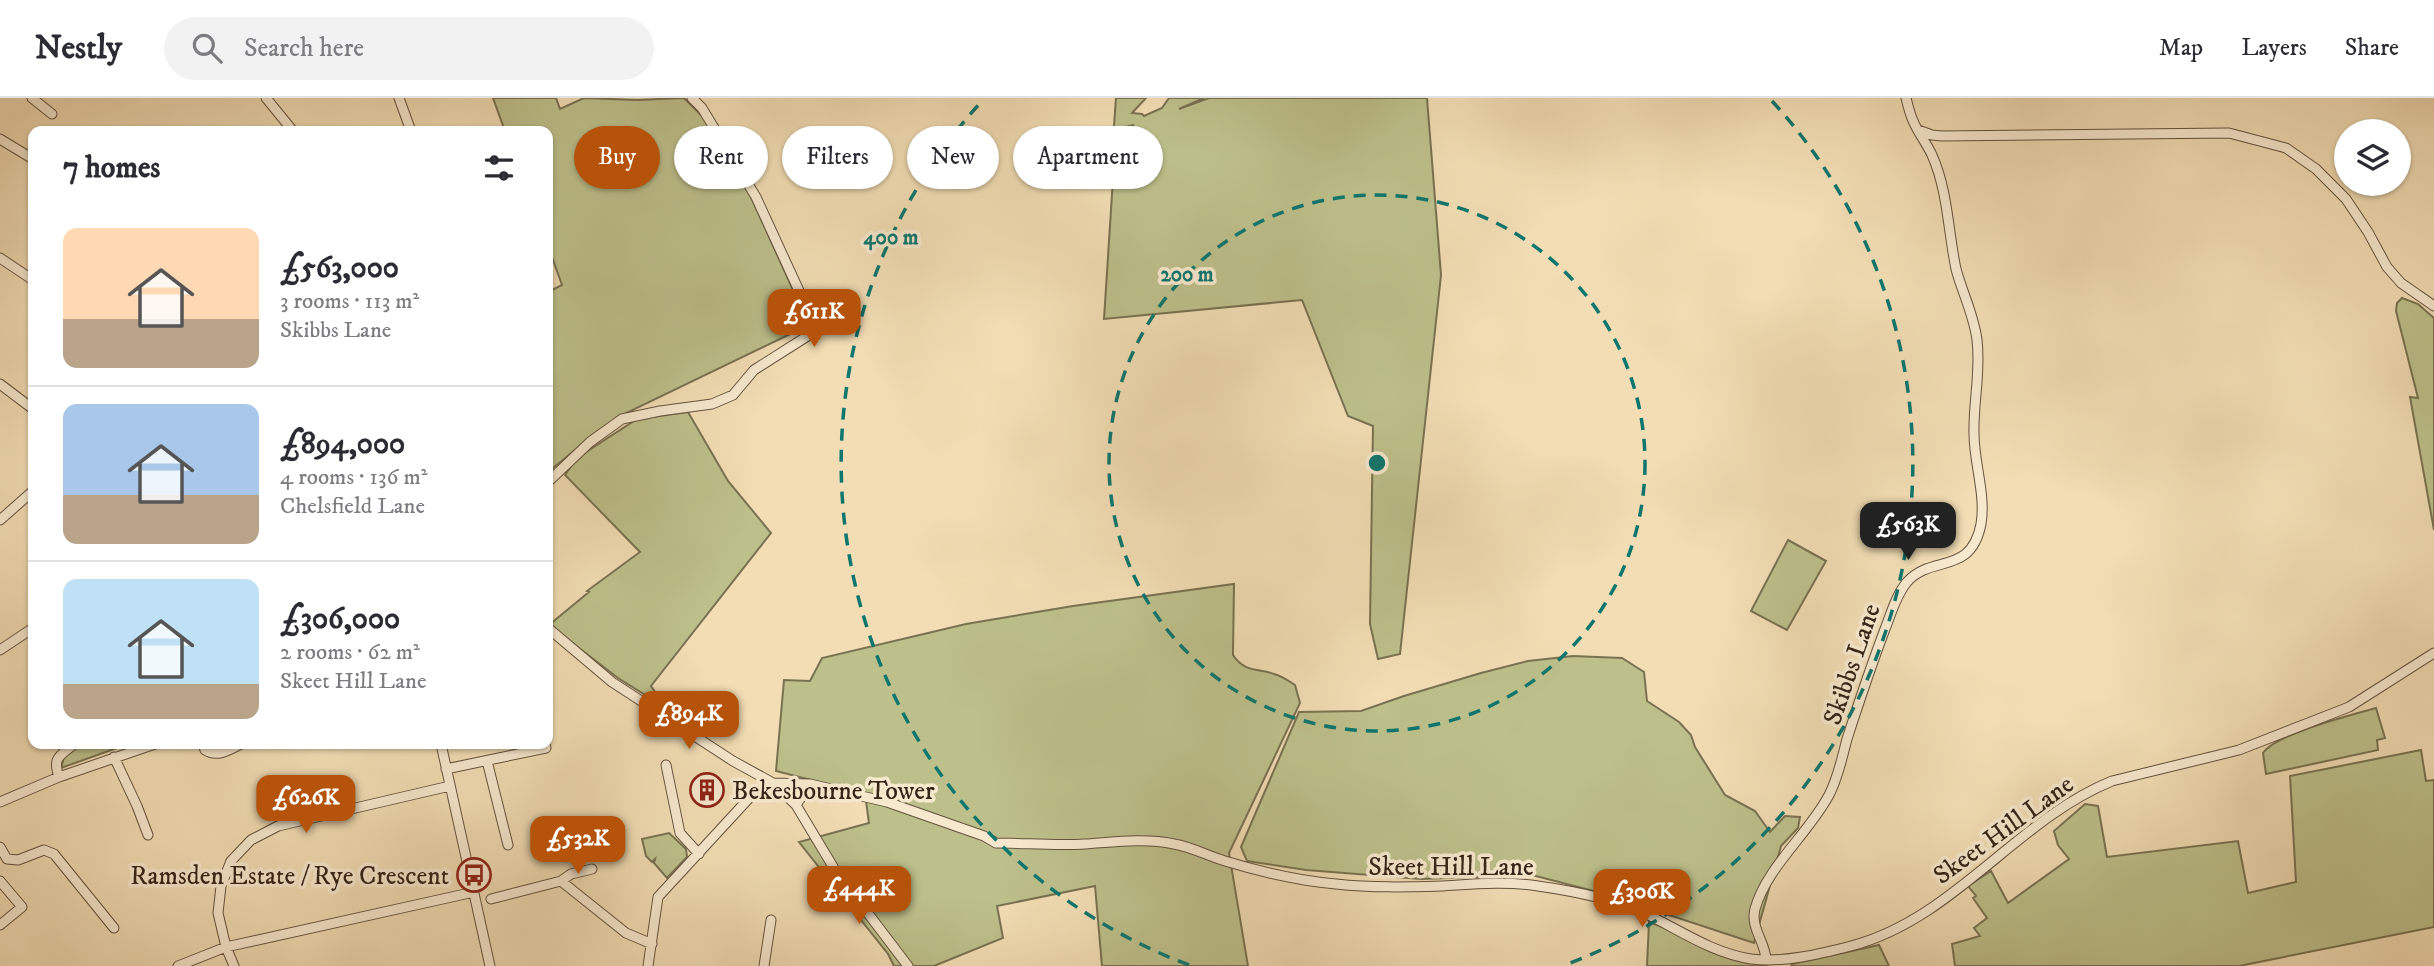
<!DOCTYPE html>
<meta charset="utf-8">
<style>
body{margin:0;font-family:"IM FELL DW Pica",serif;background:#f2f2f3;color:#2b2b33;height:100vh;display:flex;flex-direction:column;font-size:26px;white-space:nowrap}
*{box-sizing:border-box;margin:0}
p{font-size:23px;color:#7c7c81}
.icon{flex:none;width:38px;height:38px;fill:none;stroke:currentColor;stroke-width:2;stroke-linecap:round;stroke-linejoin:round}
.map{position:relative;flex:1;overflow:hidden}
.panel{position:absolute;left:28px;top:28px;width:525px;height:623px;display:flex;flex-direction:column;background:#fff;border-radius:14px;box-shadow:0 2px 5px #0004}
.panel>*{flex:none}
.banner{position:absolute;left:574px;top:28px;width:665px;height:63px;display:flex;gap:14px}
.buttons{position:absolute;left:2334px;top:21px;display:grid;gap:14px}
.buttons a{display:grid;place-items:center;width:77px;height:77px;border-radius:50%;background:#fff;box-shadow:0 2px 5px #0004;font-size:35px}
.price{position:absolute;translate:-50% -60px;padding:0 16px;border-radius:14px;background:#b45309;color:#fff;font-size:23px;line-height:46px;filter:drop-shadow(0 2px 4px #0008)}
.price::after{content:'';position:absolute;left:50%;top:42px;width:21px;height:16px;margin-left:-10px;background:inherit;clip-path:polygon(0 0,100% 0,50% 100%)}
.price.on{background:#222;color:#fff}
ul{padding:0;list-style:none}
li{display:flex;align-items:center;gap:21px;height:175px;padding:0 35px}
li+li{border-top:2px solid #e1e1e2}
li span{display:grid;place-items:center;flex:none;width:196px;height:140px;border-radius:14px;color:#555}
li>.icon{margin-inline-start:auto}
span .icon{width:84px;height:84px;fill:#fffc;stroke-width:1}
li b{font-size:30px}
h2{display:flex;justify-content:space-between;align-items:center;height:84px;padding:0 35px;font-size:30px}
.tag{padding:0 24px;border-radius:32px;background:#fff;box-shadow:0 2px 5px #0004;font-size:24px;line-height:63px}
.tag.on{background:#b45309;color:#fff}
header{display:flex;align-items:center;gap:42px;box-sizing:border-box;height:98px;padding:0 35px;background:#fff;border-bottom:2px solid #e1e1e2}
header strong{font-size:33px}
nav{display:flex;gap:38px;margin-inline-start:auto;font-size:24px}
.search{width:490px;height:63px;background:#f2f2f3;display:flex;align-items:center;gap:18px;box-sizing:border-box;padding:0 24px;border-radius:38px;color:#7c7c81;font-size:26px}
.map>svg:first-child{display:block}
</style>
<header>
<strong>Nestly</strong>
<div class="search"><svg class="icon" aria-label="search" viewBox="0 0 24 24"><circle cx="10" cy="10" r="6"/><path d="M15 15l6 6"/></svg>Search here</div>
<nav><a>Map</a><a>Layers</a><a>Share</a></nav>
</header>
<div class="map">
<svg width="2434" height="868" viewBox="0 0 2434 868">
<rect width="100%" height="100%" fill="#f2ddb4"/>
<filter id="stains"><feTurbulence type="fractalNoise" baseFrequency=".00286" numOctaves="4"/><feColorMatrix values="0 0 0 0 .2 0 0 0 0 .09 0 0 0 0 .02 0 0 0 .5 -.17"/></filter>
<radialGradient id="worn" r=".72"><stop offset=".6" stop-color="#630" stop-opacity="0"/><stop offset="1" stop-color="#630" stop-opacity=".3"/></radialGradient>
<!-- green -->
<path fill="#bdc08b" stroke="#797251" stroke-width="2" d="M493 0H556L560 11 584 0 637 2 684 0 711 27 750 97 809 227 622 317 601 331 548 374V194L562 187 548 148V33H505Z
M1116 0H1146L1132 15 1142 16 1144 18 1162 10 1169 0H1204L1179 11 1209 0H1427L1441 177 1400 556 1378 561 1370 526 1373 328 1348 318 1302 202 1104 221 1116 34 1134 27 1116 31 1114 28Z
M2402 200 2418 206 2434 220V432L2410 299 2418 300 2396 213 2397 205Z
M688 314 728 383 771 435 651 588 658 598 655 603 618 580 549 527 589 494 587 493 640 454 565 377 577 360 637 321Z
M1788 442 1826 463 1787 532 1751 513Z
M1234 486 1233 557C1245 575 1258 570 1274 576 1282 578 1289 583 1295 587L1300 605 1229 755 1248 868H1102L1095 788 997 808 1003 840 934 868H894L888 856 799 744 869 725 866 703 862 695 776 673 784 582 810 583 822 560 966 526 1073 508Z
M1573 558 1622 560 1644 574 1647 603 1679 624 1691 637 1695 649 1725 697 1755 713 1770 734 1785 718 1800 719 1798 730 1781 748 1754 845 1654 812 1640 805 1532 777 1421 781 1306 772 1247 763 1241 749 1299 614 1361 613 1404 598 1481 575 1528 563Z
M2376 610 2385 640 2377 642 2378 652 2266 676 2263 655C2275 636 2352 617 2376 610Z
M79 646H128L61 670 64 659Z
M2421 652 2426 683 2434 682V829L2239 868H1955L1952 846 1980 838 1974 830 1987 820 1973 800 1976 798 1968 788 1991 773 2008 805 2069 761 2058 747 2054 733 2085 706 2098 708 2107 759 2238 743 2248 795 2296 784 2290 678Z
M669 735 686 751 687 759 667 780 654 765 655 761 652 764 646 758 642 741Z
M1649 824 1768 868H1647Z
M1879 847 1889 868H1791L1792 866Z"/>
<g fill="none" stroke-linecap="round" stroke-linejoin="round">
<!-- minor casing -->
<g stroke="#64523e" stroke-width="11">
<path id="minor" d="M32 0 52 16
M266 0 293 33
M399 0 411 33
M1918 32 1932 37 1942 38 2229 35 2286 50 2316 71 2346 101 2368 134 2387 169 2401 185 2434 208
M0 41 33 61
M0 160 33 182
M0 286 33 311
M548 384 590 344 622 321 660 313 712 306 733 297 754 272 817 232 756 99 702 10 692 0
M0 422 33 393
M548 530 612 584 733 663 773 685 796 707 835 772 908 868
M0 552 33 530
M203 646 205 652C217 660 229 652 241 646
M441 646 490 868
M114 659 137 708 148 737
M487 663 508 747
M666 667 680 735 699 756
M446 671 546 650 545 646
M59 679C52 659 60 658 74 646
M773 685 810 686 887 704 984 738 996 745C1025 745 1056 748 1085 746 1115 744 1145 740 1174 746 1192 749 1208 758 1225 763 1261 774 1299 783 1336 786 1372 790 1407 789 1443 788 1474 786 1507 783 1538 788 1573 793 1610 800 1642 814 1679 831 1711 855 1751 861 1784 865 1820 856 1851 848 1954 821 2016 722 2112 683L2239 652 2349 609 2434 555
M0 704 59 679 155 646
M796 707 810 686
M0 749 7 761 18 762 44 752 54 756 114 830
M0 783 22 809 0 827
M561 783 571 776 592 771
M491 801 561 783 626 835 652 846
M1766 862C1766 845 1750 830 1755 811 1766 770 1809 735 1829 697 1838 680 1842 660 1847 641 1859 604 1871 568 1885 531 1891 516 1896 497 1907 484 1932 456 1971 478 1981 426 1986 397 1974 365 1974 336 1973 305 1981 274 1977 242 1974 217 1962 194 1956 171 1948 133 1948 93 1932 57 1927 46 1919 36 1914 25 1910 17 1908 8 1906 0
M178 868 226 849 474 794
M234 868 226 849 218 815 221 788 231 763 251 742 278 728 450 688
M648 868 658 799 752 697
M764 868 771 822"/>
</g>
<!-- minor -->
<use href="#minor" stroke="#f7e9ce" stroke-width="9"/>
</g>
<!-- distance rings -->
<g fill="none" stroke="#0f766e" stroke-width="3.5" stroke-dasharray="12 9">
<circle cx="1377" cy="365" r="268"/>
<path d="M1189 867A536 536 0 0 1 982 3M1772 3A536 536 0 0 1 1565 867"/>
</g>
<!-- icons -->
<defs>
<g id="building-ring" transform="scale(1.75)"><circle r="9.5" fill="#f7e9ce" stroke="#8f2418" stroke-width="1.5"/><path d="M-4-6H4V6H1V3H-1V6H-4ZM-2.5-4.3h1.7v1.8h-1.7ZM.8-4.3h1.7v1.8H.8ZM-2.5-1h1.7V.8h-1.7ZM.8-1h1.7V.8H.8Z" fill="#8f2418"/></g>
<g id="bus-ring" transform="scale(1.75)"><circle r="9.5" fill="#f7e9ce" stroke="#8f2418" stroke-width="1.5"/><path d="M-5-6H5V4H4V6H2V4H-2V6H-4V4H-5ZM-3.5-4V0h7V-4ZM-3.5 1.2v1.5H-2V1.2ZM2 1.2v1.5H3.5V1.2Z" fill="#8f2418"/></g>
</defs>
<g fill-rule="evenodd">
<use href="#building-ring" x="707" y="692"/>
<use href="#bus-ring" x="474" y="777"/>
</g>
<g text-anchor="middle" stroke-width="7" stroke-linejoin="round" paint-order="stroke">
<!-- street labels -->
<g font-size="26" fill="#352417" stroke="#f7e9ce">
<text transform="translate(1851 566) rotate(-71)" y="9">Skibbs Lane</text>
<text transform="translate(2003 731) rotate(-36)" y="9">Skeet Hill Lane</text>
<text x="1451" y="777">Skeet Hill Lane</text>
</g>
<!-- poi labels -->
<g font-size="26" fill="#352417" stroke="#f7e9ce" text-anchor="start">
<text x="732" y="701">Bekesbourne Tower</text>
<text x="449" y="786" text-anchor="end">Ramsden Estate / Rye Crescent</text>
</g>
</g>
<circle cx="1377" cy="365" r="10" fill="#0f766e" stroke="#f7e9ce" stroke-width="3.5"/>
<g font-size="21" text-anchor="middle" font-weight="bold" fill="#0f766e" stroke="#f7e9ce" stroke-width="7" stroke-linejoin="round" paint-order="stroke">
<text x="891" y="146">400 m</text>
<text x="1187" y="183">200 m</text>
</g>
<rect width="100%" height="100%" filter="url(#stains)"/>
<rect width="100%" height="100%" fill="url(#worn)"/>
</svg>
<div class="buttons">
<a><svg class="icon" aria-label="layers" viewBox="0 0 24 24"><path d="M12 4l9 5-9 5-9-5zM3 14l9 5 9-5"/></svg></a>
</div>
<b class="price" style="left:814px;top:251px">£611K</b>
<b class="price on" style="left:1908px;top:464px">£563K</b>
<b class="price" style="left:689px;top:653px">£894K</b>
<b class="price" style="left:306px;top:737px">£626K</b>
<b class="price" style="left:578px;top:778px">£532K</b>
<b class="price" style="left:859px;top:828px">£444K</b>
<b class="price" style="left:1642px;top:831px">£306K</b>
<div class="banner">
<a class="tag on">Buy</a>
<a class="tag">Rent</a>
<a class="tag">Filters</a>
<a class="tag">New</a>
<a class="tag">Apartment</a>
</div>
<section class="panel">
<h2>7 homes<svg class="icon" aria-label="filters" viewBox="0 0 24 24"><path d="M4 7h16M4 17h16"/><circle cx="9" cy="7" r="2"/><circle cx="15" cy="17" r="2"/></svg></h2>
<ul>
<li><span style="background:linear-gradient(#ffd9b3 65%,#b9a48a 0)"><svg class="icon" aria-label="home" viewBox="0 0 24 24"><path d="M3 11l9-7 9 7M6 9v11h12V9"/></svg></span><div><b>£563,000</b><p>3 rooms · 113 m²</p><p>Skibbs Lane</p></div></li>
<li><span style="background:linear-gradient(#a9c7e8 65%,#b9a48a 0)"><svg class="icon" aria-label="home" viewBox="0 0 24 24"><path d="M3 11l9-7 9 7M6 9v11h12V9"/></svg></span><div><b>£894,000</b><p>4 rooms · 136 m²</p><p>Chelsfield Lane</p></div></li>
<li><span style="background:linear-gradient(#bfe0f5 75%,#b9a48a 0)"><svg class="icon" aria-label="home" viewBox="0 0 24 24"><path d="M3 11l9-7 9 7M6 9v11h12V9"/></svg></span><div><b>£306,000</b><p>2 rooms · 62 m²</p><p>Skeet Hill Lane</p></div></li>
</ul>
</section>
</div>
